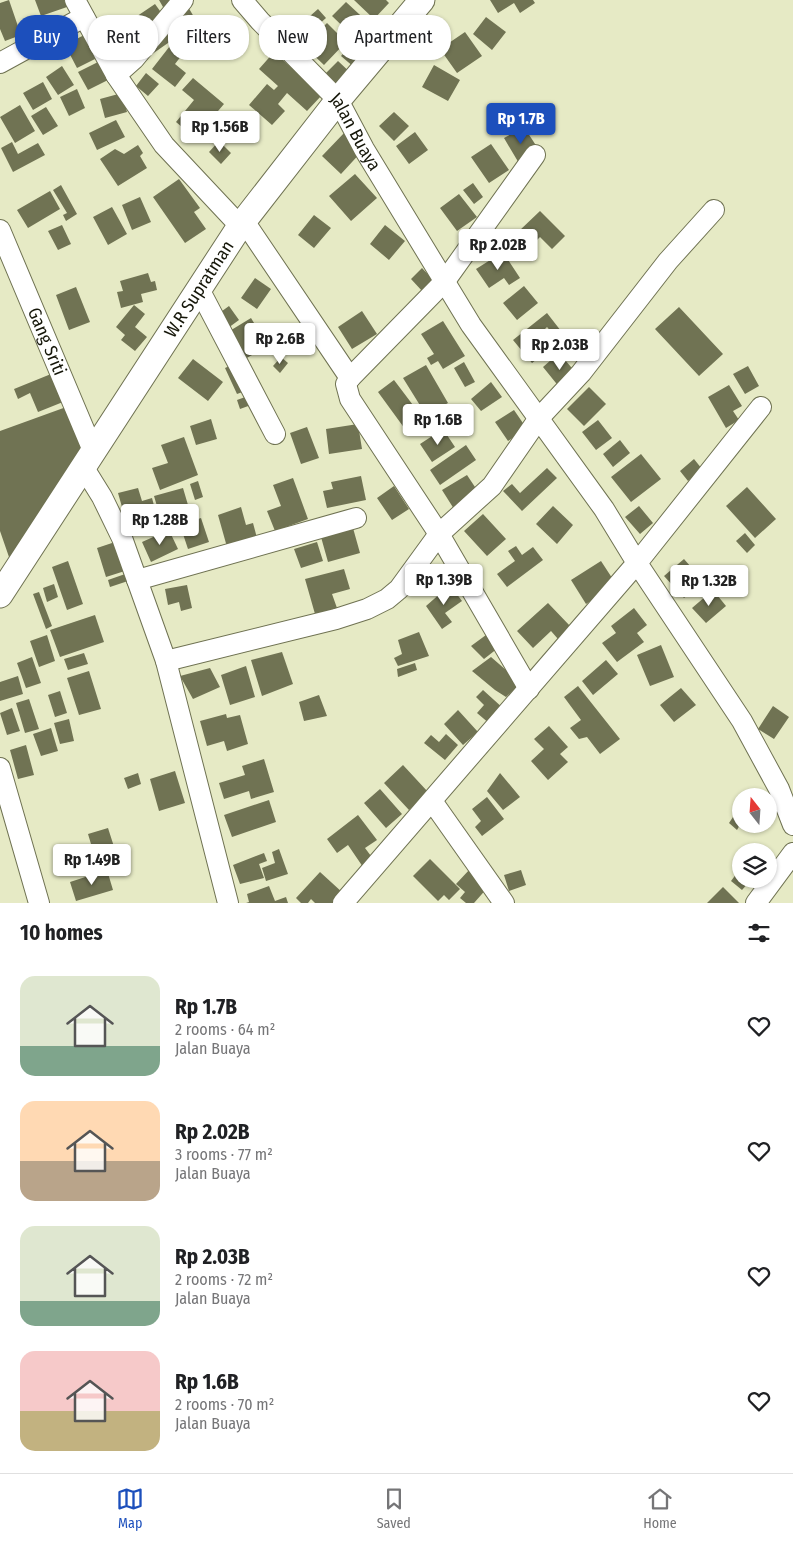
<!DOCTYPE html>
<meta charset="utf-8">
<style>
body{margin:0;font-family:"Fira Sans Condensed",sans-serif;background:#f6f6f6;color:#202124;height:100vh;display:flex;flex-direction:column;font-size:19px;white-space:nowrap}
*{box-sizing:border-box;margin:0}
p{font-size:16px;color:#757577}
.icon{flex:none;width:28px;height:28px;fill:none;stroke:currentColor;stroke-width:2;stroke-linecap:round;stroke-linejoin:round}
.map{position:relative;height:903px;overflow:hidden}
.panel{display:flex;flex-direction:column;background:#fff;flex:1}
.panel>*{flex:none}
.hud{position:absolute;left:15px;top:15px;width:500px;height:45px;display:flex;gap:10px}
.needle{width:32px;rotate:343deg}
.fabs{position:absolute;left:732px;top:788px;display:grid;gap:10px}
.fabs a{display:grid;place-items:center;width:45px;height:45px;border-radius:50%;background:#fff;box-shadow:0 1px 4px #0004;font-size:25px}
.price{position:absolute;translate:-50% -42px;padding:0 11px;border-radius:5px;background:#fff;color:#222;font-size:16px;line-height:32px;filter:drop-shadow(0 1px 2px #0008)}
.price::after{content:'';position:absolute;left:50%;top:30px;width:15px;height:11px;margin-left:-8px;background:inherit;clip-path:polygon(0 0,100% 0,50% 100%)}
.price.selected{background:#1c4fbc;color:#fff}
ul{padding:0;list-style:none}
li{display:flex;align-items:center;gap:15px;height:125px;padding:0 20px}
li span{display:grid;place-items:center;flex:none;width:140px;height:100px;border-radius:15px;color:#555}
li>.icon{margin-inline-start:auto}
span .icon{width:60px;height:60px;fill:#fffc;stroke-width:1}
li b{font-size:21px}
h2{display:flex;justify-content:space-between;align-items:center;height:60px;padding:0 20px;font-size:21px}
.pill{padding:0 18px;border-radius:20px;background:#fff;box-shadow:0 1px 4px #0004;font-size:18px;line-height:45px}
.pill.selected{background:#1c4fbc;color:#fff}
.menu{display:flex;justify-content:space-around;align-items:center;height:70px;border-top:1px solid #e0e0e0;background:#fff;font-size:14px;color:#757577}
.menu a{display:grid;justify-items:center;gap:2px}
.menu .selected{color:#1c4fbc}
.map>svg:first-child{display:block}
</style>
<div class="map">
<svg width="793" height="903" viewBox="0 0 793 903">
<rect width="100%" height="100%" fill="#e6eac5"/>
<!-- building -->
<path fill="#707353" d="M9 0 21 35 5 41 0 29V3Z
M35 0H64L67 7 41 16Z
M159 0H184L194 17 175 28Z
M354 0H386L389 3 374 19Z
M490 0H533L535 3 520 13 514 3 498 13Z
M346 2 372 26 358 41 332 16Z
M155 4 178 36 148 57 138 42 122 54 115 45 127 36 121 27Z
M318 9 326 18 309 33 301 24Z
M486 17 506 32 492 50 473 34Z
M327 23 346 42 324 65 304 46Z
M465 32 482 56 457 73 440 49Z
M86 34 97 58 77 68 65 45Z
M173 42 185 51 175 64 186 73 175 87 152 69Z
M349 47 360 56 355 68 341 56Z
M274 52 322 95 307 111 287 93 278 104 285 111 272 125 249 105 267 84 274 90 278 86 259 69Z
M338 61 354 76 342 89 326 73Z
M98 62 108 80 88 90 78 72Z
M434 65 460 80 448 101 422 87Z
M62 66 74 85 58 95 46 77Z
M146 73 159 84 148 96 136 86Z
M193 78 224 104 195 138 176 122 194 100 182 90Z
M43 82 52 99 33 110 23 93Z
M77 89 85 108 69 116 60 97Z
M122 93 127 112 105 118 100 99Z
M20 105 35 131 15 143 0 117Z
M46 107 58 126 43 135 31 116Z
M394 112 409 126 394 141 379 126Z
M116 120 125 137 97 150 89 133Z
M524 127 537 147 520 165 504 138Z
M345 132 364 149 341 174 322 156Z
M415 132 428 150 409 164 396 146Z
M219 141 231 153 221 164 209 152Z
M12 142 18 154 38 143 45 155 13 172 1 148Z
M491 144 509 170 489 183 471 157Z
M138 145 143 153 140 156 147 168 118 186 100 159 115 149 124 154Z
M355 174 377 198 351 221 329 196Z
M179 179 200 208 194 212 206 229 185 243 153 197Z
M473 183 483 197 474 204 463 190Z
M61 185 77 214 66 221 63 215 67 213 53 190Z
M50 191 60 209 28 228 17 210Z
M459 194 477 217 457 231 440 208Z
M140 197 151 222 132 230 122 205Z
M112 207 127 234 108 245 93 217Z
M540 211 565 236 552 249 540 237 532 245 519 231Z
M314 215 331 228 314 248 298 235Z
M62 225 71 244 58 250 48 231Z
M385 225 405 241 389 260 370 244Z
M503 252 520 278 509 285 504 278 489 288 476 269Z
M422 268 434 281 423 292 411 279Z
M148 273 151 282 155 281 157 290 141 294 143 302 121 308 117 292 123 291 120 281Z
M255 278 271 289 257 309 241 298Z
M524 286 538 303 517 320 503 303Z
M76 287 90 322 69 330 56 295Z
M134 305 145 314 135 327 147 337 135 351 121 340 125 335 116 327Z
M229 306 239 320 228 328 218 314Z
M679 307 723 354 699 376 655 329Z
M362 311 377 334 352 349 338 327Z
M547 313 561 331 555 336 547 327 543 331 554 346 532 363 513 340Z
M251 318 268 346 245 359 228 332Z
M443 321 465 356 443 369 438 361 431 365 427 358 434 354 421 334Z
M559 353 577 374 560 388 543 367Z
M281 357 288 363 280 373 273 366Z
M193 359 223 382 208 401 178 378Z
M464 362 475 382 465 387 454 368Z
M236 363 248 390 237 394 225 368Z
M426 365 448 403 426 415 403 378Z
M748 366 759 386 745 394 733 374Z
M51 374 63 402 38 412 30 393 18 399 14 389Z
M394 380 422 417 405 429 378 392Z
M491 382 502 397 481 411 471 399Z
M729 385 742 406 733 411 739 420 726 428 708 397Z
M589 387 606 404 584 426 567 409Z
M248 396 251 405 240 409 237 400Z
M69 406 93 453 16 556 9 557 0 531V431Z
M514 410 527 429 508 441 495 422Z
M211 419 217 439 196 445 190 426Z
M598 420 612 438 596 450 582 432Z
M358 424 362 449 329 454 326 429Z
M307 427 319 458 301 464 290 433Z
M443 429 455 447 432 462 420 444Z
M184 437 198 475 160 490 152 468 168 463 161 445Z
M620 440 630 453 613 467 603 454Z
M466 445 476 460 440 485 430 470Z
M641 454 661 479 631 502 611 477Z
M694 459 702 469 688 481 680 471Z
M547 468 557 478 522 511 503 491 512 484 520 493Z
M467 475 479 493 454 509 442 490Z
M361 476 366 500 327 508 323 491 333 489 331 482Z
M293 478 308 519 275 531 267 511 281 506 273 485Z
M198 481 203 497 195 500 190 484Z
M394 486 409 509 392 520 377 498Z
M747 487 776 519 755 538 726 506Z
M138 488 142 501 152 498 156 513 126 521 118 493Z
M183 488 188 505 159 513 154 496Z
M553 506 573 525 557 544 536 524Z
M639 506 653 523 640 534 625 517Z
M241 507 246 525 253 523 257 538 227 547 218 515Z
M483 514 506 539 487 556 464 531Z
M201 518 209 542 188 549 180 525Z
M353 528 360 553 328 562 321 537Z
M169 530 178 549 151 562 142 542Z
M745 533 755 545 747 553 736 541Z
M118 541 128 570 106 577 97 548Z
M317 542 323 561 301 568 294 549Z
M516 546 522 555 533 547 543 560 507 587 497 574 515 561 508 551Z
M684 559 704 582 684 598 664 576Z
M68 561 83 604 67 610 52 567Z
M601 561 616 584 586 604 571 580Z
M344 569 350 589 332 594 337 608 315 614 305 579Z
M128 573 131 580 110 587 108 580Z
M54 584 58 597 47 602 43 588Z
M187 585 192 608 181 611 179 602 168 605 165 589Z
M450 585 462 601 445 613 452 622 442 629 426 606Z
M713 590 726 606 706 623 692 608Z
M39 592 52 626 46 629 33 594Z
M548 603 571 627 558 639 551 631 533 648 517 631Z
M634 608 647 625 637 633 644 642 617 662 602 643 616 633 611 626Z
M95 615 104 642 60 657 50 630Z
M419 632 429 656 398 666 394 658 402 654 398 640Z
M47 635 55 661 39 667 30 641Z
M486 635 498 648 484 659 471 646Z
M661 645 674 677 650 686 637 655Z
M282 652 293 684 262 696 251 660Z
M84 653 88 664 68 670 64 659Z
M32 657 41 683 26 688 17 663Z
M491 657 521 683 506 697 495 690 472 671Z
M606 660 618 674 593 695 582 681Z
M415 663 417 670 398 677 397 669Z
M246 666 255 697 230 705 221 675Z
M210 668 220 687 193 699 180 676Z
M89 671 101 709 79 715 67 678Z
M18 676 23 694 0 701V682Z
M578 686 620 739 600 754 587 737 579 739 570 728 581 720 564 697Z
M681 688 696 705 674 722 660 705Z
M483 690 504 709 490 724 477 713 484 705 476 697Z
M60 691 67 713 55 717 48 695Z
M319 695 327 716 304 721 299 702Z
M29 699 39 729 25 733 16 703Z
M773 706 789 717 774 739 758 729Z
M12 708 20 731 7 735 0 713Z
M458 710 478 732 463 745 444 724Z
M226 714 227 718 240 715 248 744 227 751 224 741 207 746 200 721Z
M69 719 74 741 60 744 54 723Z
M549 726 568 747 560 754 568 762 548 780 531 761 544 749 534 739Z
M51 728 58 751 41 756 33 734Z
M446 734 458 745 445 760 424 743 431 735 439 742Z
M26 745 34 775 18 779 10 750Z
M264 759 274 792 251 799 249 791 224 799 219 783 245 775 242 766Z
M403 765 428 792 409 810 384 783Z
M175 771 185 803 159 811 150 779Z
M138 773 141 784 128 789 124 778Z
M500 773 520 797 503 810 487 791Z
M380 789 402 814 386 828 364 803Z
M487 797 504 819 482 836 475 827 481 821 472 809Z
M269 800 276 822 232 837 224 815Z
M358 815 377 840 365 848 374 860 363 867 348 845 337 853 327 839Z
M733 817 741 823 737 830 729 823Z
M108 828 117 856 84 867 81 858 94 854 88 834Z
M279 849 288 874 266 881 262 868 275 863 272 852Z
M264 853 267 861 259 864 264 878 240 884 233 865Z
M430 859 460 889 449 900 444 895 438 901 413 876Z
M470 869 489 886 474 903H466L460 898 465 892 456 884Z
M107 870 113 890 76 901 70 882Z
M521 870 526 885 509 891 504 875Z
M320 872 343 893 334 903H315L311 899 308 903H301L296 898Z
M737 873 741 876V879H744L749 882 742 890 731 881Z
M269 886 275 901 286 897 288 903H246L249 902 247 894Z
M723 887 739 903H707Z"/>
<g fill="none" stroke-linecap="round" stroke-linejoin="round">
<!-- minor casing -->
<g stroke="#6f7252" stroke-width="22">
<g id="minor">
<path d="M75 0 116 75 164 145 240 226"/>
<path id="s1" d="M242 0 260 21 338 100 364 149 471 325 604 509 637 563 343 903"/>
<path d="M0 63 84 17"/>
<path d="M116 75 134 59 183 0"/>
<path d="M244 221 350 378"/>
<path id="s2" d="M0 230 94 453"/>
<path d="M199 289 275 434"/>
<path d="M761 407 637 563 742 721 779 789 793 825"/>
<path d="M84 468 102 497 122 538 166 661 228 903"/>
<path d="M137 580 356 518"/>
<path d="M166 661 336 619 367 609 387 599 399 589 439 534 492 486 539 418 581 373 668 261 714 210"/>
<path d="M529 689 439 534 350 399 346 384 350 378 445 281 535 155"/>
<path d="M0 768 39 903"/>
<path d="M432 801 504 903"/>
<path d="M756 903 793 853"/>
</g>
</g>
<!-- tertiary casing -->
<g stroke="#6f7252" stroke-width="27">
<g id="tertiary">
<path id="s3" d="M0 595 240 226 338 100 422 0"/>
</g>
</g>
<!-- minor -->
<use href="#minor" stroke="#fff" stroke-width="20"/>
<!-- tertiary -->
<use href="#tertiary" stroke="#fff" stroke-width="25"/>
</g>
<g text-anchor="middle" stroke-width="5" stroke-linejoin="round" paint-order="stroke">
<!-- street labels -->
<g font-size="18" fill="#151609" stroke="#e6eac5">
<text dy="6" stroke="none"><textPath href="#s1" startOffset="175">Jalan Buaya</textPath></text>
<text dy="6" stroke="none"><textPath href="#s3" startOffset="365">W.R Supratman</textPath></text>
<text dy="6" stroke="none"><textPath href="#s2" startOffset="121">Gang Sriti</textPath></text>
</g>
</g>
</svg>
<div class="fabs">
<a><svg class="needle" viewBox="-14 -14 28 28"><path d="M0-13l5 13h-10z" fill="#e53935"/><path d="M0 13l5-13h-10z" fill="#757577"/></svg></a>
<a><svg class="icon" aria-label="layers" viewBox="0 0 24 24"><path d="M12 4l9 5-9 5-9-5zM3 14l9 5 9-5"/></svg></a>
</div>
<b class="price selected" style="left:521px;top:145px">Rp 1.7B</b>
<b class="price" style="left:220px;top:153px">Rp 1.56B</b>
<b class="price" style="left:498px;top:271px">Rp 2.02B</b>
<b class="price" style="left:280px;top:365px">Rp 2.6B</b>
<b class="price" style="left:560px;top:371px">Rp 2.03B</b>
<b class="price" style="left:438px;top:446px">Rp 1.6B</b>
<b class="price" style="left:160px;top:546px">Rp 1.28B</b>
<b class="price" style="left:444px;top:606px">Rp 1.39B</b>
<b class="price" style="left:709px;top:607px">Rp 1.32B</b>
<b class="price" style="left:92px;top:886px">Rp 1.49B</b>
<div class="hud">
<a class="pill selected">Buy</a>
<a class="pill">Rent</a>
<a class="pill">Filters</a>
<a class="pill">New</a>
<a class="pill">Apartment</a>
</div>
</div>
<section class="panel">
<h2>10 homes<svg class="icon" aria-label="filters" viewBox="0 0 24 24"><path d="M4 7h16M4 17h16"/><circle cx="9" cy="7" r="2"/><circle cx="15" cy="17" r="2"/></svg></h2>
<ul>
<li><span style="background:linear-gradient(#dfe7d0 70%,#7fa58c 0)"><svg class="icon" aria-label="home" viewBox="0 0 24 24"><path d="M3 11l9-7 9 7M6 9v11h12V9"/></svg></span><div><b>Rp 1.7B</b><p>2 rooms · 64 m²</p><p>Jalan Buaya</p></div><svg class="icon" aria-label="heart" viewBox="0 0 24 24"><path d="M12 20l-8-8c-3-5 5-10 8-4 3-6 11-1 8 4z"/></svg></li>
<li><span style="background:linear-gradient(#ffd9b3 60%,#b9a48a 0)"><svg class="icon" aria-label="home" viewBox="0 0 24 24"><path d="M3 11l9-7 9 7M6 9v11h12V9"/></svg></span><div><b>Rp 2.02B</b><p>3 rooms · 77 m²</p><p>Jalan Buaya</p></div><svg class="icon" aria-label="heart" viewBox="0 0 24 24"><path d="M12 20l-8-8c-3-5 5-10 8-4 3-6 11-1 8 4z"/></svg></li>
<li><span style="background:linear-gradient(#dfe7d0 75%,#7fa58c 0)"><svg class="icon" aria-label="home" viewBox="0 0 24 24"><path d="M3 11l9-7 9 7M6 9v11h12V9"/></svg></span><div><b>Rp 2.03B</b><p>2 rooms · 72 m²</p><p>Jalan Buaya</p></div><svg class="icon" aria-label="heart" viewBox="0 0 24 24"><path d="M12 20l-8-8c-3-5 5-10 8-4 3-6 11-1 8 4z"/></svg></li>
<li><span style="background:linear-gradient(#f6c9c9 60%,#c2b280 0)"><svg class="icon" aria-label="home" viewBox="0 0 24 24"><path d="M3 11l9-7 9 7M6 9v11h12V9"/></svg></span><div><b>Rp 1.6B</b><p>2 rooms · 70 m²</p><p>Jalan Buaya</p></div><svg class="icon" aria-label="heart" viewBox="0 0 24 24"><path d="M12 20l-8-8c-3-5 5-10 8-4 3-6 11-1 8 4z"/></svg></li>
</ul>
</section>
<nav class="menu">
<a class="selected"><svg class="icon" aria-label="map" viewBox="0 0 24 24"><path d="M3 6l6-2 6 2 6-2v14l-6 2-6-2-6 2zM9 4v14M15 6v14"/></svg>Map</a>
<a><svg class="icon" aria-label="saved" viewBox="0 0 24 24"><path d="M7 4h10v16l-5-4-5 4z"/></svg>Saved</a>
<a><svg class="icon" aria-label="home" viewBox="0 0 24 24"><path d="M3 11l9-7 9 7M6 9v11h12V9"/></svg>Home</a>
</nav>
